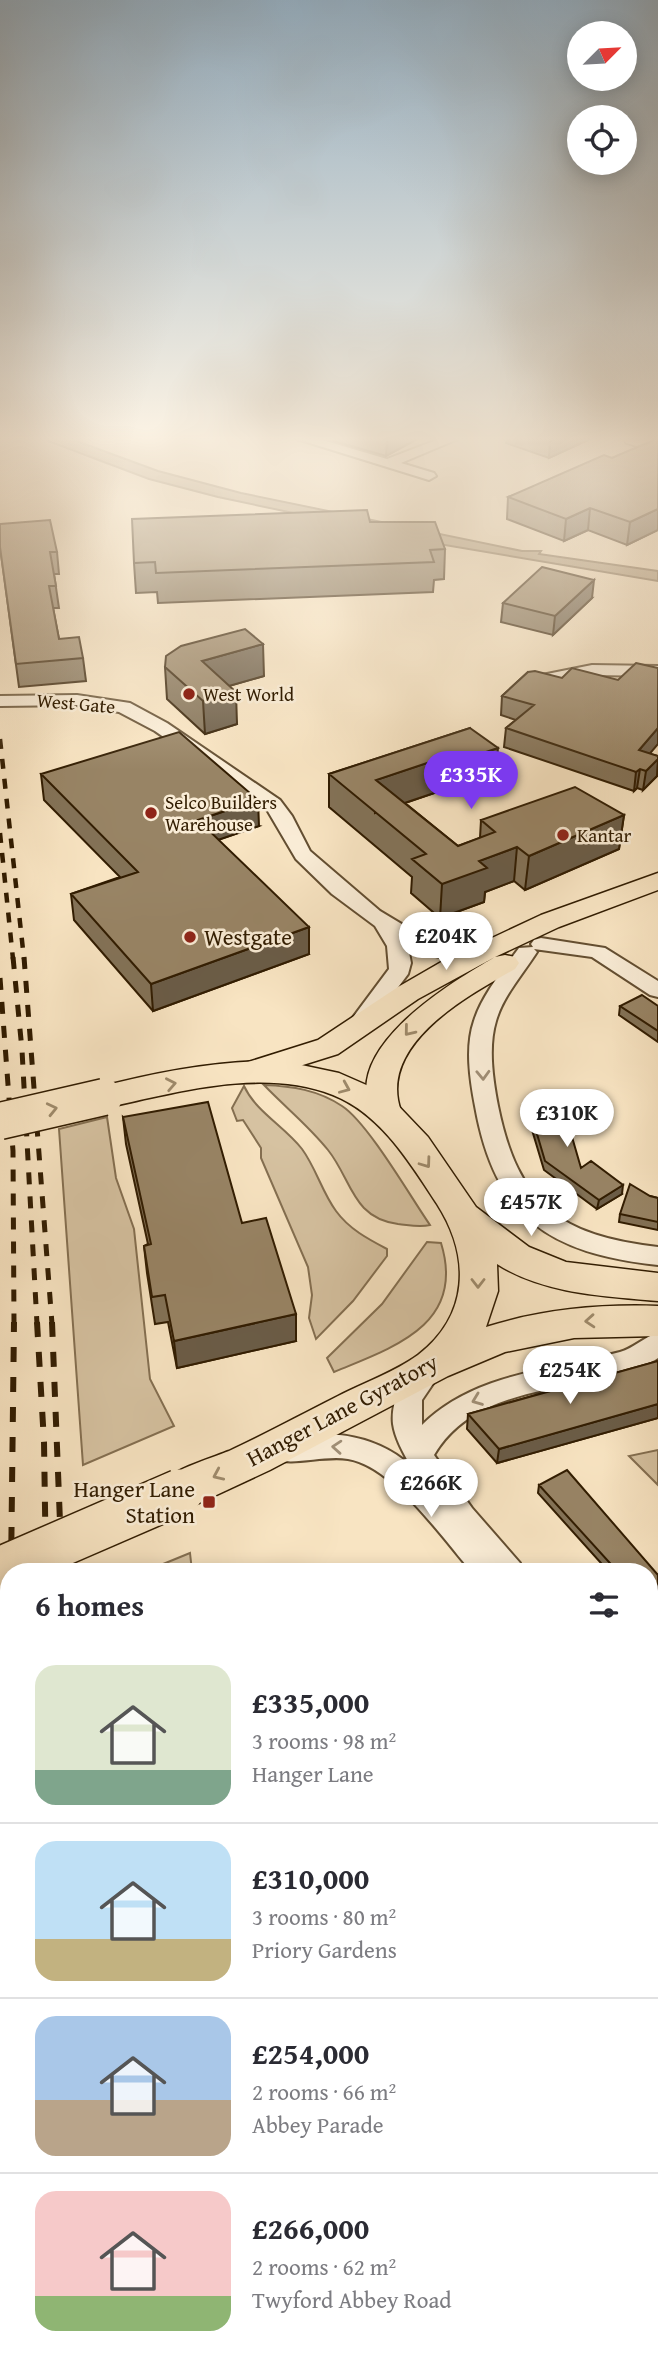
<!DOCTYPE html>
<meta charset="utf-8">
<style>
body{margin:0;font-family:"Gentium Book Plus",serif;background:#f2f2f3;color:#2b2b33;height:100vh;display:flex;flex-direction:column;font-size:26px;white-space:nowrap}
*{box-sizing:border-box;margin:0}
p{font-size:23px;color:#7c7c81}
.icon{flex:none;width:38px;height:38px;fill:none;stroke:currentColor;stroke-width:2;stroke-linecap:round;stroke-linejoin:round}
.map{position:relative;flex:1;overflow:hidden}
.details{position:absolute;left:0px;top:1563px;width:658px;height:800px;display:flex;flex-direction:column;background:#fff;border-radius:28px 28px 0 0;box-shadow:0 4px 18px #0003}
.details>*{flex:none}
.needle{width:46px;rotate:66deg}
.buttons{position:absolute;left:567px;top:21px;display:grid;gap:14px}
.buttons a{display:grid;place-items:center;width:70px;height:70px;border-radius:50%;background:#fff;box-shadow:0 4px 18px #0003;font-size:35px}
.price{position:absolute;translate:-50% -60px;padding:0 16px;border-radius:24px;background:#fff;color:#222;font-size:23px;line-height:46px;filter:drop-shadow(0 2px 4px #0008)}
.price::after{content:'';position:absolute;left:50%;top:42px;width:21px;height:16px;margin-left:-10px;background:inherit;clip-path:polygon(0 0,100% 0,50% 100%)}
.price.selected{background:#7c3aed;color:#fff}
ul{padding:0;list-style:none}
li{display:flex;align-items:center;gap:21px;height:175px;padding:0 35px}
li+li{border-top:2px solid #e1e1e2}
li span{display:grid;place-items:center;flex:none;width:196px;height:140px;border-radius:21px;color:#555}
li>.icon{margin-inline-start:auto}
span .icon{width:84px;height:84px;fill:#fffc;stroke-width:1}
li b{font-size:30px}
h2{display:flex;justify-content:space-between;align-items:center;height:84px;padding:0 35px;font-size:30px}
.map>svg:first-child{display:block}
</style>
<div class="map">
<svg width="658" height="2361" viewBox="0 0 658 2361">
<rect width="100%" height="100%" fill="#f8e4c2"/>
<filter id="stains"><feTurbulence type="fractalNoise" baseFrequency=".00286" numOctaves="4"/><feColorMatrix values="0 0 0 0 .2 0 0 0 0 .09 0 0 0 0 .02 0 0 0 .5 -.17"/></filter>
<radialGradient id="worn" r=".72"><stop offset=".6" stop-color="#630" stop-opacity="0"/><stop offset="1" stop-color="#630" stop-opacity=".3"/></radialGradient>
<!-- green -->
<path fill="#d6c2a1" stroke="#846f51" stroke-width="2" d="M264 1085C292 1086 318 1090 342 1106 368 1123 410 1196 430 1225 419 1228 409 1225 398 1224 352 1218 352 1180 328 1150 309 1126 285 1107 264 1085Z
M244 1086C256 1112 284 1126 302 1149 316 1168 322 1192 336 1211 349 1229 368 1239 387 1249V1256L353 1301 316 1339 309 1318 312 1295 308 1267 261 1158V1148L243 1120 237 1121 232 1108Z
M107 1117 116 1178 134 1229 150 1379 174 1426 83 1465 59 1129Z
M427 1242 441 1243C466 1324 395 1347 334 1372L327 1358 382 1304Z
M658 1450V1485L629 1456Z
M190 1553 192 1571H146Z
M80 2354H265V2361H80Z"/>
<!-- water -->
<path fill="#b4a080" stroke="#806b4d" stroke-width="2" d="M43 439H71L158 471 241 493 522 551H541L539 554 658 571V581L439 544 218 497 149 479Z"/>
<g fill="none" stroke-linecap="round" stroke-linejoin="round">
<!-- minor casing -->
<g stroke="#634e31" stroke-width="4">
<path id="minor" d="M297 439H319L387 459 439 439H458L401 463 434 473 436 476 429 480Z
M592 665 658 666V676L592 675 527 688 519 683 527 678Z
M77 695 130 703 167 723 280 800 292 816 310 851 380 911 430 941 479 949 486 951 490 955 486 959C463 965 430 956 408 947L411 963 408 974 367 1029H351L348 1024 389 969 387 946 375 926 332 894 296 859 266 808 155 731 119 712 77 705 0 706V696Z
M541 938 605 948 658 981V997L650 995 592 957 534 949 537 952C523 974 503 996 496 1021 488 1047 493 1080 498 1106 518 1205 560 1236 658 1247V1265C549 1253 495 1218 475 1106 470 1080 465 1047 474 1021 482 995 503 970 519 948L533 947 531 944 534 940Z
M658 1333V1358L655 1360C584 1396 480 1378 434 1455L472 1508 520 1563 524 1572H472C443 1539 393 1466 348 1459 324 1455 294 1466 273 1459L269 1451 273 1443C320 1427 372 1432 410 1465 403 1452 395 1438 393 1424 390 1399 409 1352 439 1362L443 1369 422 1400V1425C474 1373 552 1370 620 1352 634 1348 644 1337 658 1333Z
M649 1715 658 1718V1786L649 1790V1755L653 1753 649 1752Z
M539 2354H581L583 2361H541Z"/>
</g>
<!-- major casing -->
<g stroke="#311c01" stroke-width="3">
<path id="major" d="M624 439H649L658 442V453L626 443Z
M658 873V890L559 927 495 957 505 955 515 957 519 963 515 969C469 995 377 1044 401 1111L397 1118 386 1121 375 1118C334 1052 450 983 495 957L418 999 338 1054 255 1080 245 1077 240 1070 245 1063 318 1040 398 987 443 961 541 915Z"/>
</g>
<!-- highway casing -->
<g stroke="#311c01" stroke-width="3">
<path id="highway" d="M265 1061 292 1063 339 1073 387 1094 428 1137 476 1207 529 1247 566 1262 658 1273V1301C604 1296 544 1294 497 1264L498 1291 486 1327C543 1309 599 1304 658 1306V1336L574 1338 505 1352 448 1376 270 1470 195 1505 180 1510 165 1505 158 1492C160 1488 162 1481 166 1479 181 1467 211 1458 229 1451 266 1434 302 1414 338 1396 363 1383 395 1372 418 1355 469 1316 471 1257 437 1204 410 1163 381 1114 333 1095 260 1067 177 1093 104 1108L92 1105 87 1097 92 1089C148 1074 207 1062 265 1061Z"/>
</g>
<!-- minor -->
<use href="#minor" fill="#faedd7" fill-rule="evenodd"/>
<!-- major -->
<use href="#major" fill="#f8e4c2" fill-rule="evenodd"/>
<!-- highway -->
<use href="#highway" fill="#f8e4c2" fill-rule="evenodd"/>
<!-- rail-far3 -->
<path stroke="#311c01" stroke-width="4.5" stroke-dasharray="10 10" stroke-linecap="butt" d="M0 739 24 959
M0 833 13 959"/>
<!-- rail-far2 -->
<path stroke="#311c01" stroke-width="5" stroke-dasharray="12 12" stroke-linecap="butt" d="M13 957 22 1050 37 1324
M24 957 52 1324
M0 978 13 1151 14 1324"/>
<!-- rail-far1 -->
<path stroke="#311c01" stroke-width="6" stroke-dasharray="15 15" stroke-linecap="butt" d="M37 1322 44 1442 46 1572
M52 1322 62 1572
M11 1572 14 1322
M7 1783 9 1706"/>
<!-- rail -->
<path stroke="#311c01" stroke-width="8" stroke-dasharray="19 19" stroke-linecap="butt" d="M0 2072 7 1781
M47 2354V2361
M67 2354V2361"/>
<!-- highway-bridge-far1 casing -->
<g stroke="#311c01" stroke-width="39" stroke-linecap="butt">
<path id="highway-bridge-far1" d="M0 1121 104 1097"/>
</g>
<!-- highway-bridge casing -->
<g stroke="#311c01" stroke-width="48" stroke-linecap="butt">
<path id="highway-bridge" d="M0 1570 180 1492"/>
</g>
<!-- highway-bridge-far1 -->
<use href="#highway-bridge-far1" stroke="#f8e4c2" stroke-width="36"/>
<!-- highway-bridge -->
<use href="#highway-bridge" stroke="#f8e4c2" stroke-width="45"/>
</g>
<!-- wall -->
<path fill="#837257" stroke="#311c01" stroke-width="2" d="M334 439H417L386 456 334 441Z
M503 439H590L549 458 506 443 507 440Z
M658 439V530L627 545 588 530 564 541 507 519 508 497 612 458Z
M370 522 445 549 444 579 434 580 433 592 158 603 157 592 136 593 134 563Z
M0 547 57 552 59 574H54L59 608H53L59 639 83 658 86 681 19 687Z
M592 598 553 635 501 622 503 603Z
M165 667 264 676 229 686 237 724 205 734 167 699Z
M528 672 650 754 658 756 657 776 643 790 637 788 634 791 504 747 506 728 516 720 501 715 502 696Z
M470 728 495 781 457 794 449 788 405 803 458 846 480 838 481 820 624 815 619 849 525 890 514 881 485 892 484 902 440 918 411 893 412 877 329 807V774Z
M41 774 259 826 218 840 309 954 153 1011 74 920 71 894 120 877 44 800Z
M620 1006H658V1042L619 1015Z
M527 1100 581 1168 622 1194 597 1209 544 1170 526 1110Z
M123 1117 242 1223 296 1341 177 1368 168 1322 155 1324 147 1273 144 1246 148 1244 126 1144Z
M650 1196 658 1198V1230L619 1222 620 1214Z
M658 1361V1418L497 1463 467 1429 468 1414Z
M539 1485 658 1575V1628L649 1619V1572H609L538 1493Z"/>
<!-- shaded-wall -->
<path fill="#6a5c47" stroke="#311c01" stroke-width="2" d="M387 439H417L386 456Z
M555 439H590L549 458 550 442Z
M590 508 588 530 564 541 566 519Z
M658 509V530L627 545 630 522Z
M594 580 592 598 553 635 555 616Z
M263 644 264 676 204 693 202 661Z
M236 692 237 724 205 734 203 701Z
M658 728V744L636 770 639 750Z
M498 748 495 781 457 794 459 761Z
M451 755 449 788 375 813 376 780Z
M658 759 657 776 643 790 646 771Z
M640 769 637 788 634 791 636 772Z
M258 800 259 826 200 846 198 820Z
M624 815 619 849 525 890 529 856Z
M517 847 514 881 485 892 484 902 440 918 442 884 479 861Z
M309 927V954L153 1011 151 984Z
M623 1185 622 1194 597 1209 599 1200Z
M296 1314V1341L177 1368 174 1341Z
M658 1404V1418L497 1463 499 1449Z"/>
<!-- building -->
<path fill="#988465" stroke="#311c01" stroke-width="2" d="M656 439H658V509L630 522 590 508 566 519 508 497 604 455 612 458Z
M367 510 370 522H435L445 549 430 550 434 562 156 573 155 562 134 563 132 519Z
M50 520 57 552H50L56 586H49L59 639 79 637 83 658 16 664 0 547V524Z
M542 567 594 580 555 616 503 603Z
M245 629 263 644 202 661 236 692 203 701 165 667 166 656 181 646Z
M636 663 658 668V728L639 750 658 756V759L646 771 640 769 636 772 506 728 534 705 502 696 528 672 535 671 562 678 572 668 618 680Z
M470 728 498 748 459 761 451 755 376 780 458 846 495 832 481 820 575 787 624 815 529 856 517 847 479 861 487 868 442 884 412 859 426 854 329 774Z
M179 732 258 800 198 820 309 927 151 984 71 894 138 872 41 774Z
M642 995 658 1006V1031L620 1006Z
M561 1099 581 1168 591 1161 623 1185 599 1200 545 1161 527 1100Z
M208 1102 242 1223 266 1218 296 1314 174 1341 165 1295 152 1297 144 1246 151 1244 123 1117Z
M630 1184 650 1196 658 1198V1222L620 1214Z
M658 1361V1404L499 1449 468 1414Z
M567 1470 658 1575V1618L649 1610 651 1608 649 1606V1572H618L539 1485Z"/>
<!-- one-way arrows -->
<defs><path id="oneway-chevron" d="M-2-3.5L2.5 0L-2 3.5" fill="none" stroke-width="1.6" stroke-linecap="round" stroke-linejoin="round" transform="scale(1.75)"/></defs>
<g stroke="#9e8a6b">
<use href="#oneway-chevron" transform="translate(409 1031) rotate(129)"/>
<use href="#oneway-chevron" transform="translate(171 1084) rotate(-11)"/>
<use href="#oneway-chevron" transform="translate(345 1088) rotate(23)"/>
<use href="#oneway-chevron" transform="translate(52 1109) rotate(-13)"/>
<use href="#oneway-chevron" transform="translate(426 1163) rotate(54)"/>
<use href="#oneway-chevron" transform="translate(478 1283) rotate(90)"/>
<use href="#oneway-chevron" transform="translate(590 1321) rotate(176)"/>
<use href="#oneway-chevron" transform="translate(218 1475) rotate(156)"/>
</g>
<g stroke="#a08f77">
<use href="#oneway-chevron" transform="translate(483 1075) rotate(88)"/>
<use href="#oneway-chevron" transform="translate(477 1400) rotate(159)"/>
<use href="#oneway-chevron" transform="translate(337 1447) rotate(-176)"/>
</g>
<!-- sky -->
<linearGradient id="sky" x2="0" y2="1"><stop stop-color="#93acbe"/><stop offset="0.57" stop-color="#fcf3e4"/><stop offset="1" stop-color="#fcf3e4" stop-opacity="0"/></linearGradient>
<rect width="658" height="770" fill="url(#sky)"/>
<!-- markers -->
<g fill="#8f2418" stroke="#faedd7" stroke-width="2.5">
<circle cx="189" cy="694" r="7"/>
<circle cx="151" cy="813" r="7"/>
<circle cx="563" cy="835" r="7"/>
<circle cx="190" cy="937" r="7"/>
<rect x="202" y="1495" width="14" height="14" rx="3.5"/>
</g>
<g text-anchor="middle" stroke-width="5" stroke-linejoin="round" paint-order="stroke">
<!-- far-poi labels -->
<g font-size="19" fill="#311c01" stroke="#faedd7" text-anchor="start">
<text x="203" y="701">West World</text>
<text x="165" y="809">Selco Builders<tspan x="165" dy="22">Warehouse</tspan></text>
<text x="577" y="842">Kantar</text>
</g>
<!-- far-street labels -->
<g font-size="19" fill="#311c01" stroke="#faedd7">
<text transform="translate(76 703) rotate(5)" y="7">West Gate</text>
</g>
<!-- poi labels -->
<g font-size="23" fill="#311c01" stroke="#faedd7" text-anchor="start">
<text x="204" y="945">Westgate</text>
<text x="195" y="1497" text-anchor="end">Hanger Lane<tspan x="195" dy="26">Station</tspan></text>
</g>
<!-- street labels -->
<g font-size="23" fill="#311c01" stroke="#faedd7">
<text transform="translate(342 1410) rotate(-28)" y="8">Hanger Lane Gyratory</text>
</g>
</g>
<rect width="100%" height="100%" filter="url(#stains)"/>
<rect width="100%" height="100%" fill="url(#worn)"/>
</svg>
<div class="buttons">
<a><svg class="needle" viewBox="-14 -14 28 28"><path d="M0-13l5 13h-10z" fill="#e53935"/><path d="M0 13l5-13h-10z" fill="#7c7c81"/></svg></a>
<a><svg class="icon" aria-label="locate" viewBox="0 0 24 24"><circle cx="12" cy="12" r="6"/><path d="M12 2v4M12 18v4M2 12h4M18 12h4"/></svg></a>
</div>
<b class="price selected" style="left:471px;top:811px">£335K</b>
<b class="price" style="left:446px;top:972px">£204K</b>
<b class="price" style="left:567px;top:1149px">£310K</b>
<b class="price" style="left:531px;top:1238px">£457K</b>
<b class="price" style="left:570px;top:1406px">£254K</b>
<b class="price" style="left:431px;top:1519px">£266K</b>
<section class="details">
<h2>6 homes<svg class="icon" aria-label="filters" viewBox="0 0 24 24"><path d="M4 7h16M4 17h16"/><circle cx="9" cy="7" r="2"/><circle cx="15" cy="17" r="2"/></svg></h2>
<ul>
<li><span style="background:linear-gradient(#dfe7d0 75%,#7fa58c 0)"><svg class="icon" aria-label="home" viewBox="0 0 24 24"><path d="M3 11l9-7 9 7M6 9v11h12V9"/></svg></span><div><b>£335,000</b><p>3 rooms · 98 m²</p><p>Hanger Lane</p></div></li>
<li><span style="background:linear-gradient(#bfe0f5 70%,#c2b280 0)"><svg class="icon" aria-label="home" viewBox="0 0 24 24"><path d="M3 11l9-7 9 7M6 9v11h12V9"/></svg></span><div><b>£310,000</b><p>3 rooms · 80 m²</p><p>Priory Gardens</p></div></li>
<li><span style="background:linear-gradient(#a9c7e8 60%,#b9a48a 0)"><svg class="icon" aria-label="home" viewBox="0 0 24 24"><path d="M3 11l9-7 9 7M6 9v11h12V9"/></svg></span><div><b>£254,000</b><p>2 rooms · 66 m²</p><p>Abbey Parade</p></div></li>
<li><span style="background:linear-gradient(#f6c9c9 75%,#8fb573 0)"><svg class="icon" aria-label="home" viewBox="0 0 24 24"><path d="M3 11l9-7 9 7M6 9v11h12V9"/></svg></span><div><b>£266,000</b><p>2 rooms · 62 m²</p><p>Twyford Abbey Road</p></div></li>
</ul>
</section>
</div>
